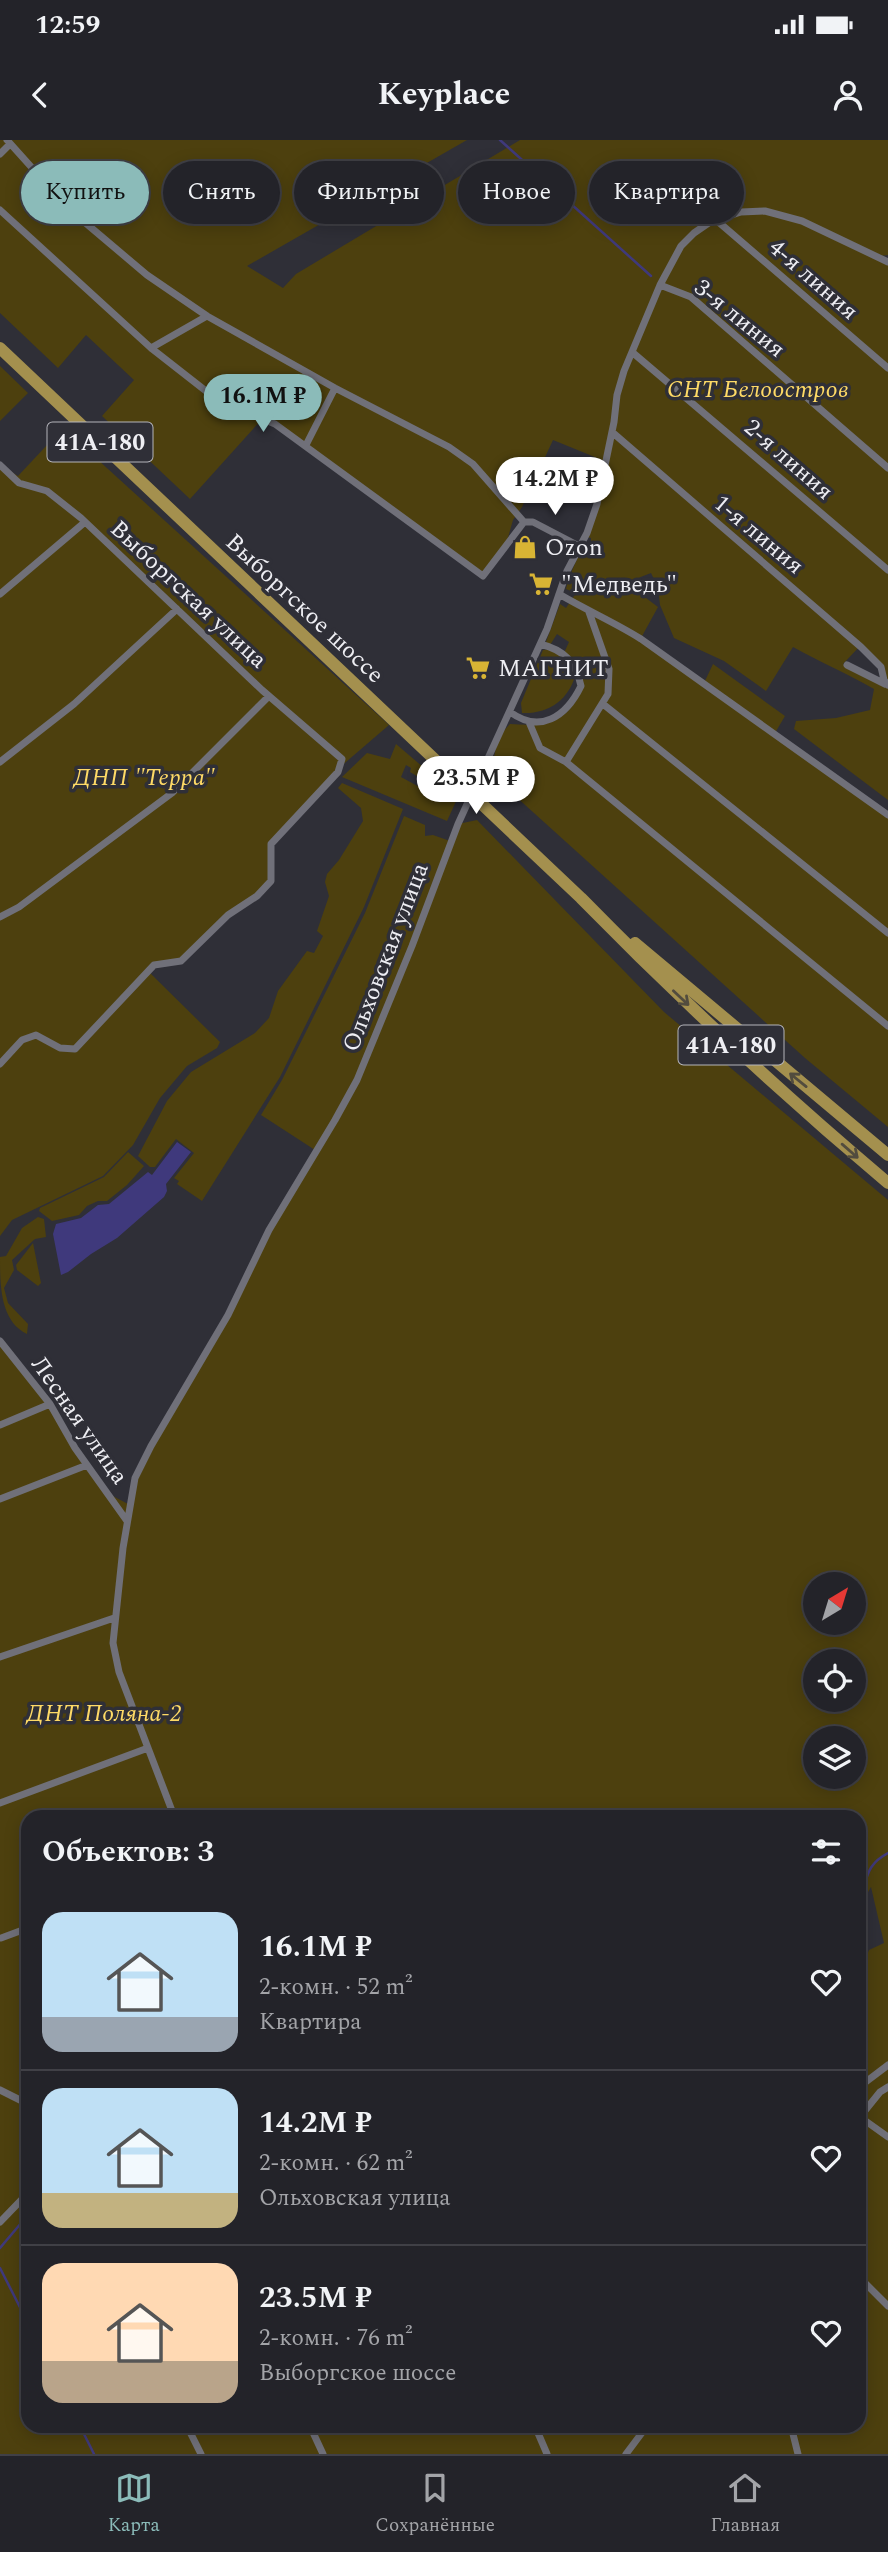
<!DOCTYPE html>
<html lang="ru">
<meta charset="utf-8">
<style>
body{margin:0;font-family:Spectral,serif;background:#2f2f35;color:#f1f3f6;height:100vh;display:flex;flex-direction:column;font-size:26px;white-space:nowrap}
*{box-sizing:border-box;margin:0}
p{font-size:23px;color:#a3a4a8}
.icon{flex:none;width:38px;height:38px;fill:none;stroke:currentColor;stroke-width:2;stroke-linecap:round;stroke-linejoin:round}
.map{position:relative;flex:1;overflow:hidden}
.sheet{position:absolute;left:21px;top:1670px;width:845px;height:623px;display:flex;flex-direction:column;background:#232329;border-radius:21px;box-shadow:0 4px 18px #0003,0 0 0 2px #404046}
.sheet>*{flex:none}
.top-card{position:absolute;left:21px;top:21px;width:847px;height:63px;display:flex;gap:14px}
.needle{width:46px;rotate:38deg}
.controls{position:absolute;left:803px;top:1432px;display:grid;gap:14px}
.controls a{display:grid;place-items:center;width:63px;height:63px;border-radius:50%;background:#232329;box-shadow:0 4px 18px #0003,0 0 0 2px #404046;font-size:35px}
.price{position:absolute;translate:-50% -60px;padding:0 16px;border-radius:24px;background:#fff;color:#222;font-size:23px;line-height:46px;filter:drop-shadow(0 2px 4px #0008)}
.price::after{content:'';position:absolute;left:50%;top:42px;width:21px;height:16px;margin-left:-10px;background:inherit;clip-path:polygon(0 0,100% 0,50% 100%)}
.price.current{background:#8bbbb9;color:#111}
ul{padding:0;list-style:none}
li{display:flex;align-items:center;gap:21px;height:175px;padding:0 21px}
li+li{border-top:2px solid #404046}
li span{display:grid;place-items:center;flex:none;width:196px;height:140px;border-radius:21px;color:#555}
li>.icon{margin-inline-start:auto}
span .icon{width:84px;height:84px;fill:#fffc;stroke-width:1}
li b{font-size:30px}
h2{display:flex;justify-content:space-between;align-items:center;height:84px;padding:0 21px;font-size:30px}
.chip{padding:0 24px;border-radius:32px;background:#232329;box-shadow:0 4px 18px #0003,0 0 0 2px #404046;font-size:24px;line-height:63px}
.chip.current{background:#8bbbb9;color:#111}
.status{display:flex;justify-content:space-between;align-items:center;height:49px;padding:0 35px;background:#232329;direction:ltr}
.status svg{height:19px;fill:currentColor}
header{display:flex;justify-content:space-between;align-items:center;height:91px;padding:0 21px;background:#232329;font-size:32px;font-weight:700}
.dock{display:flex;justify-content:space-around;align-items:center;height:98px;border-top:2px solid #404046;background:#232329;font-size:19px;color:#a3a4a8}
.dock a{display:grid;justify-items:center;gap:4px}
.dock .current{color:#8bbbb9}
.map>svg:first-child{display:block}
</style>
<div class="status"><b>12:59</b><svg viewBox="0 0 49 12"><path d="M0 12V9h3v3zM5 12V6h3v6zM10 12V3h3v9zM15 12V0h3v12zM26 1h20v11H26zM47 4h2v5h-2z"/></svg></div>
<header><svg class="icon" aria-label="back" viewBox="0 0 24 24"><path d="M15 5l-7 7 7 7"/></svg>Keyplace<svg class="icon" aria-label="person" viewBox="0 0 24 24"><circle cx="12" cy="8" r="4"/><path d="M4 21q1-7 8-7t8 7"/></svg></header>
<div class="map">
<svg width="888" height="2314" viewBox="0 0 888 2314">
<rect width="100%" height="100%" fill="#2f2f37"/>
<!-- green -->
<path fill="#4d400e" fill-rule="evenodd" d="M0 0H467L247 126 283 148 296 134 520 0H888V115L880 116 888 121V660L794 589 796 581 836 578 870 570 874 549C848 534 820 522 793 507L766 551 724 521 674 498 660 465 658 447 651 433 638 438 630 446 658 467 641 498 704 543 713 524 785 576 775 593 888 675V987L805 918 503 645C500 640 496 634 495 628 491 615 500 593 510 584 546 587 568 583 583 547L564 513 569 502 557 494 550 505 546 502 560 464 566 468 576 453 566 449C570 433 577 418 586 403L591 404V398L587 397 607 322 553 300 522 367 513 380 505 408 483 436 263 278 190 359 102 276 134 240 86 195 58 228 0 173ZM860 506 881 527 885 544 843 524Z
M0 226 28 253 0 281Z
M63 288 389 585 339 628 271 704V741L228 775 181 821 157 824 150 833 220 902 217 908 187 926 160 958 133 1005 103 1036 12 1080 0 1096V325L18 336Z
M550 509 569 520 576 533C569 560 549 574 522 573L521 563 543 510Z
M396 604 458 657 447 681 342 637 367 613 390 619ZM406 625 411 628 410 632 437 648 434 655 401 637Z
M342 643 403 669 364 767 280 937 202 1061 177 1044 179 1041 174 1038 194 1013 176 999 155 1027H150L138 1016 167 961 191 932 255 893 269 878 278 851 307 811 314 813 323 796 317 791 329 756 325 742 327 734 339 720 363 681 361 668 338 648Z
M404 676 425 685V696L433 695 450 701 458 684 477 680 664 872 888 1060V2314H0V1201L52 1266 107 1353 130 1365 134 1342 202 1222 315 1010 261 975 282 940 365 773ZM816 1444H854V1482H816ZM816 1521H854V1559H816ZM816 1598H854V1636H816ZM28 1676H859V1776L865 1771 867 1754 871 1747 884 1803 869 1810 859 1836V2286H28Z
M128 1012 144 1026 127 1045 107 1061H98L87 1066 79 1075 52 1081 39 1071 40 1068 104 1037Z
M38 1077 44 1079 46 1097 35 1099 12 1120 14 1130 4 1148 8 1163 28 1184 27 1194C0 1181 0 1145 0 1117L6 1116 22 1088Z
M33 1103 41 1143 38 1146 17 1130 16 1125Z"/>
<!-- water -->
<path fill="#3f397c" d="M177 1002 191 1012 166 1044 167 1051 164 1057 117 1098 91 1114 68 1132 61 1135 53 1094 56 1084 81 1078 98 1065 109 1064 148 1032 152 1035Z"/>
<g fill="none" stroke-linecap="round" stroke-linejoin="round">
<!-- stream -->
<path stroke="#3f397c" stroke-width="2.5" d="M500 0 651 136
M859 1759C868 1739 865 1725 888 1713
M859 1774 861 1778 859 1800
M0 2108 28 2075
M0 2128 28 2183
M80 2286 94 2314"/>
<!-- minor -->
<path stroke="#707079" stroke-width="7" d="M7 0 69 69 147 135 207 176 335 248 449 307 473 324 524 382H533L579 406
M0 14 10 4
M0 70 151 208 220 262 275 284 483 436 524 382
M715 79 888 228
M660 145 691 157 888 328
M151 208 207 176
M632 212 888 430
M612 292 861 507 881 527 884 540 888 545
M306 305 335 248
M0 325 19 343 47 351 81 378 262 550 342 619 338 632 271 704V741L257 756 228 775 181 821 154 825 75 909 60 908 36 895 22 900 0 924
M0 454 85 382
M559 454C586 470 614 482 641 499L888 675
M847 525 885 544
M603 564 888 793
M510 572C540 594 566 577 581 546 576 522 564 510 540 504
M529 582 540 608 566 622 888 886
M0 622 74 564 177 469
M566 622 608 554 609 529 589 472
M0 777 19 767 172 653 269 556
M0 1201 50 1264 75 1308 127 1381
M0 1285 50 1264
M0 1359 87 1325
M0 1517 114 1478
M0 1663 148 1608
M174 1676 119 1532 113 1503 123 1408 135 1338 151 1306 228 1175 269 1090 335 980 357 940 412 806 458 684 547 489 567 431 587 393 597 364 614 282 617 255 624 231 660 145 681 106 694 93 710 82 741 72 765 71 802 81 888 122
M1 1798 28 1788
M859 1947 888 1925
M0 1950 28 1964
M860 1977 888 1997
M859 1978 880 1952 888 1947
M0 2082 28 2053
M859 2137 888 2166
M187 2286 201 2314
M310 2286 323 2314
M535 2286 547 2314
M791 2286 798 2314
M626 2314 647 2286"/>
<!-- primary -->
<path stroke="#a4904e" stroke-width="12" d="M0 208 581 758C679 858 781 953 888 1043
M635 803 888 1015"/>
</g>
<!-- one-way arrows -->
<defs><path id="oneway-shaft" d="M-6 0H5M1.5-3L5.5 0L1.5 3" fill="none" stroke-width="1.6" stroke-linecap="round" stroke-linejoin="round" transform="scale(1.75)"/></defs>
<g stroke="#524c3e">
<use href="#oneway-shaft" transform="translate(681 858) rotate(43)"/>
<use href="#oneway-shaft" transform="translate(798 940) rotate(-141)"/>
<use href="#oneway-shaft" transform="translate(850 1011) rotate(41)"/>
</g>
<!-- icons -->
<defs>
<g id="shop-bare" transform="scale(1.89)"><path d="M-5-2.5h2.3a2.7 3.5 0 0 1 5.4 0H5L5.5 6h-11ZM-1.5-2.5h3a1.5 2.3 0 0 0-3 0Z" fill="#d8b434" stroke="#2f2f37" stroke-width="2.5" paint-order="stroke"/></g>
<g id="supermarket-bare" transform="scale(1.89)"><path d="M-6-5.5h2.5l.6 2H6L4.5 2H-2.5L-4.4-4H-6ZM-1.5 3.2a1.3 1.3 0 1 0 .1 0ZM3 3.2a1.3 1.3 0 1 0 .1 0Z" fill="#d8b434" stroke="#2f2f37" stroke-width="2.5" paint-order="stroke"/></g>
</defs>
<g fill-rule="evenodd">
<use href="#shop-bare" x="525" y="407"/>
<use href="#supermarket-bare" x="541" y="444"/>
<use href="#supermarket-bare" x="478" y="528"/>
</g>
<g text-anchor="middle" stroke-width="7" stroke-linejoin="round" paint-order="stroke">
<!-- shield labels -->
<g fill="#2f2f37" stroke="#b5b5bb" stroke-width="2">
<rect x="47.5" y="282.5" width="105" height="39" rx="5"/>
<rect x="678.5" y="885.5" width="105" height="39" rx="5"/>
</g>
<g font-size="23" font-weight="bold" fill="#eeeef3">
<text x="100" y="310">41А-180</text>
<text x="731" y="913">41А-180</text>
</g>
<!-- street labels -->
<g font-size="24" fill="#eeeef3" stroke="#2f2f37">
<text transform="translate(814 139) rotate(41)" y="8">4-я линия</text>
<text transform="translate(740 178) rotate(39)" y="8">3-я линия</text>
<text transform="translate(789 319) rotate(41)" y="8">2-я линия</text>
<text transform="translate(759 394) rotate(40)" y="8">1-я линия</text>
<text transform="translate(189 454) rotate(43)" y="8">Выборгская улица</text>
<text transform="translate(305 468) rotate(43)" y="8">Выборгское шоссе</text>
<text transform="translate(385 817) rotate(-69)" y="8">Ольховская улица</text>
<text transform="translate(80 1280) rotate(55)" y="8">Лесная улица</text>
</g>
<!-- park labels -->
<g font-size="24" font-style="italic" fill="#feda66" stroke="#2f2f37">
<text x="758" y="257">СНТ Белоостров</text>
<text x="144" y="645">ДНП "Терра"</text>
<text x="104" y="1581">ДНТ Поляна-2</text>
</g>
<!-- poi labels -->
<g font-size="24" fill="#eeeef3" stroke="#2f2f37" text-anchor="start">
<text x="545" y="415">Ozon</text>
<text x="561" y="452">"Медведь"</text>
<text x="498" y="536">МАГНИТ</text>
</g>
</g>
</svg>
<div class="controls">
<a><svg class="needle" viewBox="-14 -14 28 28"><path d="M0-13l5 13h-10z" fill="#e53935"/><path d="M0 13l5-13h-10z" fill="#a3a4a8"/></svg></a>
<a><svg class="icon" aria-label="locate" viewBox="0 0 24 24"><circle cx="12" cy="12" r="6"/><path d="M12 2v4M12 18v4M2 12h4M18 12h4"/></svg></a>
<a><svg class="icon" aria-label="layers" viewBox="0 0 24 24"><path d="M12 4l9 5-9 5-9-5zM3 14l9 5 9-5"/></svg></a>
</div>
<b class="price current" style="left:263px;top:294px">16.1M ₽</b>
<b class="price" style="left:555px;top:377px">14.2M ₽</b>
<b class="price" style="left:476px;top:676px">23.5M ₽</b>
<div class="top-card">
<a class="chip current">Купить</a>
<a class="chip">Снять</a>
<a class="chip">Фильтры</a>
<a class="chip">Новое</a>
<a class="chip">Квартира</a>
</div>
<section class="sheet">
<h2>Объектов: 3<svg class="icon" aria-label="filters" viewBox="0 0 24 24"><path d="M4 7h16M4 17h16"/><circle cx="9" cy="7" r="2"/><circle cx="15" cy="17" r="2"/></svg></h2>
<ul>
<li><span style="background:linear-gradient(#bfe0f5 75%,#9aa5b1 0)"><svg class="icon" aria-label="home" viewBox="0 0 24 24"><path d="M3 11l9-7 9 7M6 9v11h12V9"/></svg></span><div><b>16.1M ₽</b><p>2-комн. · 52 m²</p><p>Квартира</p></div><svg class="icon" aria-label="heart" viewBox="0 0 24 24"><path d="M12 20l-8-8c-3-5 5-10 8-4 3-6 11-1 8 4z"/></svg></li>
<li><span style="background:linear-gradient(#bfe0f5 75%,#c2b280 0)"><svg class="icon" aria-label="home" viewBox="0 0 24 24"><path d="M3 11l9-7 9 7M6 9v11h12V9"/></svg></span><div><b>14.2M ₽</b><p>2-комн. · 62 m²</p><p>Ольховская улица</p></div><svg class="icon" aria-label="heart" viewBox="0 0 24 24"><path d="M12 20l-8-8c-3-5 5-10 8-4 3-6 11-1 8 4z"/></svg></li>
<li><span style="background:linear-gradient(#ffd9b3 70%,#b9a48a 0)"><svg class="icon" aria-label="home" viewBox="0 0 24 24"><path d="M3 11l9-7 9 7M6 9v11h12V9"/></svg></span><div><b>23.5M ₽</b><p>2-комн. · 76 m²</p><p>Выборгское шоссе</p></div><svg class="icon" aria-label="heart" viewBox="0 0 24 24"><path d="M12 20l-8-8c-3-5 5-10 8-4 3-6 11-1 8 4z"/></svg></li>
</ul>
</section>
</div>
<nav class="dock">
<a class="current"><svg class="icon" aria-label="map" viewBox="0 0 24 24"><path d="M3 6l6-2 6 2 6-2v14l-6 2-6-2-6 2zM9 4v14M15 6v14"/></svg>Карта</a>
<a><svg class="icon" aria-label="saved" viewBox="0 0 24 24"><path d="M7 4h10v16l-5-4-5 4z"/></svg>Сохранённые</a>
<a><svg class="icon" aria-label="home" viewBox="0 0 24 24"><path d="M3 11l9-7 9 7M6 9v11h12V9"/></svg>Главная</a>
</nav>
